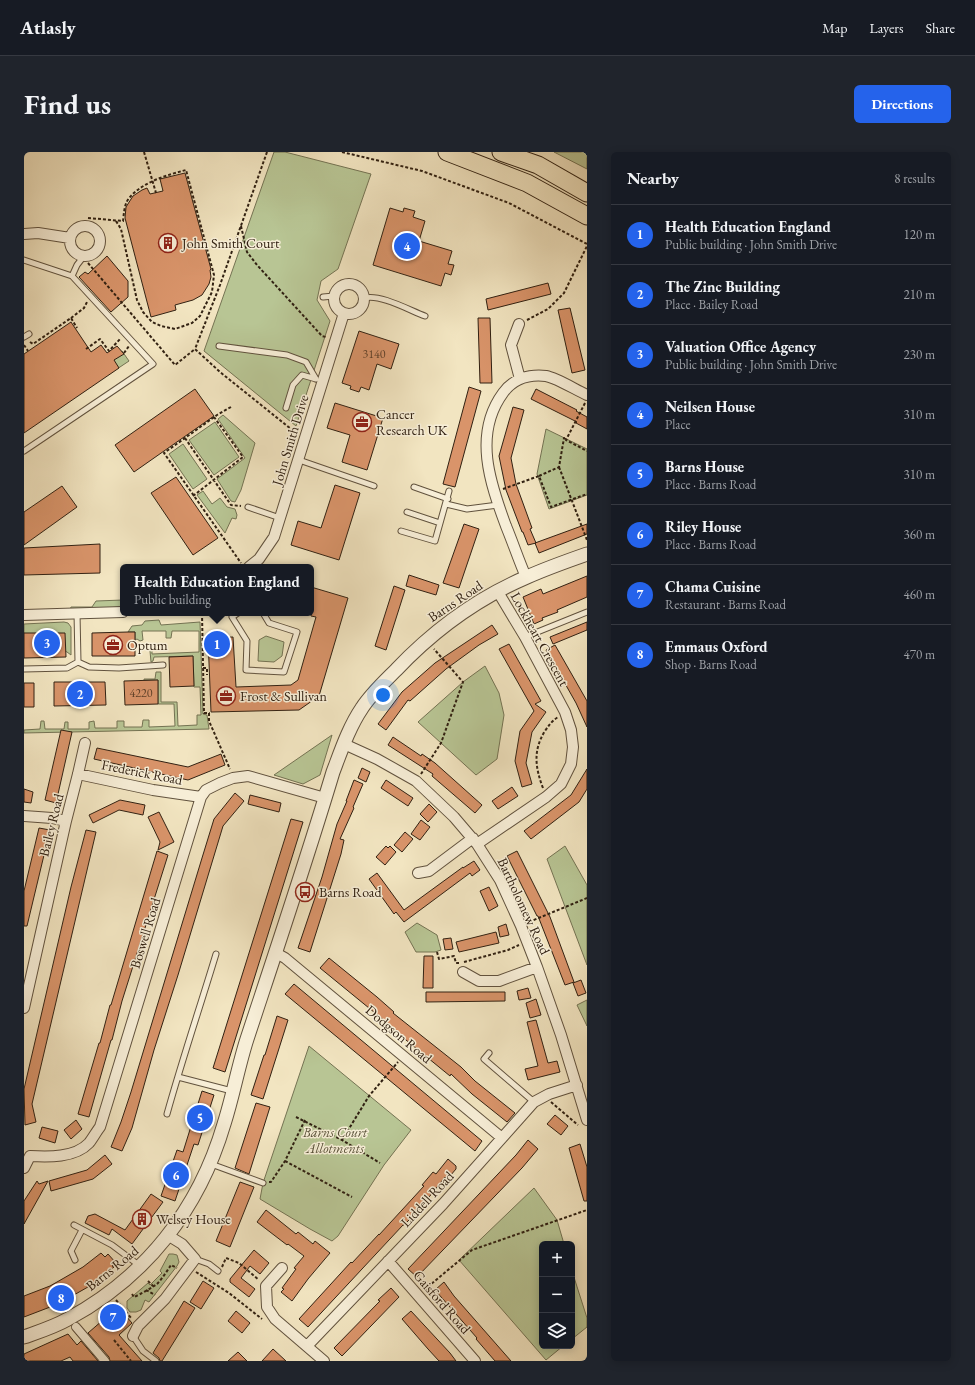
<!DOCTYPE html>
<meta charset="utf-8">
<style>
:root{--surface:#171b24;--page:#20242c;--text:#f1f3f6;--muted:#9ea1a6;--line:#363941;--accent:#2563eb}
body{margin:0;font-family:"EB Garamond",serif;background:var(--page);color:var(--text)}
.controls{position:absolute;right:12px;bottom:12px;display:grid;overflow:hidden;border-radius:6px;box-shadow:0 2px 10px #0003}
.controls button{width:36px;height:36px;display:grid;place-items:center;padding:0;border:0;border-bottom:1px solid var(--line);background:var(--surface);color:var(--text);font:20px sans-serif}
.you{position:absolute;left:359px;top:543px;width:14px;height:14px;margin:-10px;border:3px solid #fff;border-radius:50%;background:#1a73e8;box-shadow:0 0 0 6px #1a73e833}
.badge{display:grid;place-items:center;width:26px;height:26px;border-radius:50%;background:var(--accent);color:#fff;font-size:13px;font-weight:700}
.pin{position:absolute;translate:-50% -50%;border:2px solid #fff;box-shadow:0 1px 4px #0006}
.popup{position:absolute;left:96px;top:412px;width:194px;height:52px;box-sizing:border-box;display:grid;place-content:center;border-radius:6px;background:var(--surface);filter:drop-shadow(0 1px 3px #0005);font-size:13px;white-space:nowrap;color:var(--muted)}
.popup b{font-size:15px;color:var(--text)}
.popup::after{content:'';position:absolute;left:50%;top:100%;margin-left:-8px;border:8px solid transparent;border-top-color:var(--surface)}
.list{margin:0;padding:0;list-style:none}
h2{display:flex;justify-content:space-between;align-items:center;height:52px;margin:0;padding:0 16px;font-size:17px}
h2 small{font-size:13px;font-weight:400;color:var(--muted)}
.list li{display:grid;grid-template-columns:26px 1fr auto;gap:12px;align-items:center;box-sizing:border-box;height:60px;padding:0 16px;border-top:1px solid var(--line)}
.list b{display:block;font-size:15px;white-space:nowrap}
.list p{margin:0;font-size:13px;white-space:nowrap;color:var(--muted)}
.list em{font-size:13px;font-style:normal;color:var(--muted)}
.icon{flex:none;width:22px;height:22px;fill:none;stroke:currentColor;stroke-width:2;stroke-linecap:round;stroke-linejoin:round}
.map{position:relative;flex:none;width:563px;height:1209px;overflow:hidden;border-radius:6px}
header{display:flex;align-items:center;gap:24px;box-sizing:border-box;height:56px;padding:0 20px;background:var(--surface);border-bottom:1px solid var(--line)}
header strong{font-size:19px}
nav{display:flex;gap:22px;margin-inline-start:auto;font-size:14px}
.intro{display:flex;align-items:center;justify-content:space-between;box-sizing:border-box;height:96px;padding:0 24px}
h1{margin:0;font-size:28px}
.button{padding:10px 18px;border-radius:6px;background:var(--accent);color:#fff;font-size:14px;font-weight:700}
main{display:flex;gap:24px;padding:0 24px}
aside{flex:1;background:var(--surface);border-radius:6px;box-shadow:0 2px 10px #0003}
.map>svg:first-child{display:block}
</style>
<header>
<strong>Atlasly</strong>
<nav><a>Map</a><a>Layers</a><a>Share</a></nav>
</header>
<div class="intro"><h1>Find us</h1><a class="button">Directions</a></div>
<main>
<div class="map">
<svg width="563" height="1209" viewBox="0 0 563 1209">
<rect width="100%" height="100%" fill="#f2e5c1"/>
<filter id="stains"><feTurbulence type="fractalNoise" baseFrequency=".005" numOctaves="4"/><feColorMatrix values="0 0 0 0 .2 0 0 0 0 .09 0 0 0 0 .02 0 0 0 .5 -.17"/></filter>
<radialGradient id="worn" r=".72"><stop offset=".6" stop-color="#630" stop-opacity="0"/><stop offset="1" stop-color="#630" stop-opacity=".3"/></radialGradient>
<!-- green -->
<path fill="#b8c594" stroke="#747353" d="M250,0H261L347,22L314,117L297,129L293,148L306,169L272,274L180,199Z
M530,0H563V17Z
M98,199L105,209L93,217L86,206Z
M199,263L231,291L217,338L211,350L207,349L193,327L221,306L194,267Z
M191,270L215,305L190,323L165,288Z
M522,277L563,297V343L525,357L513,322Z
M159,292L183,327L169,337L145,302Z
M179,339L188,352L196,346L203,355L211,357L213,363L212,367L208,366L201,381L173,343Z
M99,448V455L46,458L47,455H68L72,449Z
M135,468L137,473L176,470L179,562L183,563L185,577L0,581V578L16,577L17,569H20L21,577H40L41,570H44V577H65V570L70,569L71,576H93V569H100V575H118L119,568H125V575L151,574L150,552H134V528H120V527H131L132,520H137V550H153L154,574L173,573V563H177L176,535H170L169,504L130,505L129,509L127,510L126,499L128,497V502L175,500V479H148L147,486H142V479H118L119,488L116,489L113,487L111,488V480H104L108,474L118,473L121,469Z
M40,470L44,471L47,475V503L43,500L0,481V472Z
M242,484L260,490L258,504L250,510L234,509L235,488Z
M461,514L475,541L480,563L473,607L452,623L394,570L439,530Z
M308,583L296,623L279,632L250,623Z
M541,694L563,733V813L523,707Z
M393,771L413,783L417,798L411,800H392L381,780Z
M563,848V874L553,853Z
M285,894L387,978L360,1013L314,1084L308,1089L286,1077L236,1047L239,1031Z
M510,1036L533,1068L540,1092H518V1194H539L522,1208L435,1108Z
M145,1102H149L153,1103L155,1110L153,1114L125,1150L121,1148L117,1158L112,1160H106L103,1156V1149L124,1131L126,1133L138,1121L136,1119Z
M548,1119L563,1166V1175L548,1187Z"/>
<!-- building -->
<path fill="#d9946a" stroke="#312112" d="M161,21L187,117L186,118L187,125L185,132L178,143L169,148L151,153L152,158L127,165L101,66L102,55L109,44L118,38L123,36L126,42L139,39L136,27Z
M366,56L379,60L380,56L391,59L389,65L401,69L395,89L428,99L424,112L430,113L427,123L421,121L417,134L349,113Z
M83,104L104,129V145L87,160L55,125L61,120L64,122Z
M524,131L527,142L464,158L462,147Z
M546,156L561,218L548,221L534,158Z
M454,166H466L468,231H456Z
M47,170L67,200L77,193L83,201L93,194L100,202L90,208L95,216L0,281V202Z
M335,179L375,192L367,217L353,212L345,238L337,235L335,240L326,237L327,234L318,231Z
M445,235L457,239L431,335L419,332Z
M171,237L190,264L110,320L91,293Z
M512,237L553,258L552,259L563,265V277L552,271L553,270L507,247Z
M311,251L359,266L343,318L318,310L326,283L303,276Z
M489,255L500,258L487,306L492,332L508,376L506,377L512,391L504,393L499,380H498L482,338L475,304Z
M152,325L194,386L169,403L127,341Z
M311,333L336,341L315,408L267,393L274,369L297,376Z
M38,334L53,355L0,393V360Z
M440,372L455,377L435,436L419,431Z
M563,372V382L515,401L511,391Z
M76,392V421L0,423V396Z
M385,423L415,433L412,443L382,434Z
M563,424V445L533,458L534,460L518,466L519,468L510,472L499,445L517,437L519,442Z
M370,434L381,438L362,498L351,494Z
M287,435L324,446L295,544L275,558L187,560L184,486L209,485L212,535L267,533L274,528L292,465L287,464Z
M563,470V478L529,492L526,485Z
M468,473L474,482L455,493L422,517L386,549L384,548L362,578L354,572L378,540L411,511Z
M104,480H111V504H68V481Z
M0,481H41L42,505L0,506Z
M485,492L517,549L511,552L522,560L508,580L502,611L508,632L498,635L491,609L496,579L510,559L475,497Z
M531,493L563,549V575L552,551L522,498Z
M169,504L170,534L146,535L145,505Z
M134,528V552L101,553L100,529Z
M30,530H81L82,553L30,554Z
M0,531H10V555H0Z
M37,578L48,580L32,651L21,648Z
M369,585L397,604L398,602L411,611L458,653L451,661L408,624L409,622L364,593Z
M73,596L164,615L197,602L201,613L164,628L70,607Z
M338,616L346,620L342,630L334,626Z
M563,617V637L555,650L507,687L500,679L547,643Z
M330,628L339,632L329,655L330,656L316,687L320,688L317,702L286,800L274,796L298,725L313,672L323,649H322Z
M362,628L389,646L384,654L357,636Z
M488,635L494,644L474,657L468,649Z
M0,637L9,640L7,651L0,650Z
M211,641L220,649L199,674L154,823L130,898L108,976L98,999L87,995L97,970L107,940L178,706L190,667Z
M226,643L257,651L255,660L224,652Z
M96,648L121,653L119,663L95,658L69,671L65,663Z
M405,652L413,660L404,670L396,662Z
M135,660L150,690L134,698L136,690L124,665Z
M267,667L279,670L201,920L189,916Z
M397,668L406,675L396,688L387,682Z
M15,676L26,678L3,774H0V739Z
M62,678L72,680L8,952L12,970L1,973L0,937L47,735Z
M381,680L389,687L378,700L370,693Z
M362,694L364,696L366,694L372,700L361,713L352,705Z
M133,699L144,703L98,849L88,888H87L65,965L54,962L75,891H76L86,853H87Z
M493,699L526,765L550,830L541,833L514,764H513L483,704Z
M450,709L456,718L448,724L446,721L380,770L372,760L370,762L345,727L353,721L380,758L439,715V716Z
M465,735L474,754L465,759L456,739Z
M482,772L485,783L476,785L474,775Z
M472,780L475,791L435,800L432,790Z
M427,786L429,797L421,798L419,787Z
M400,804H409V836H399Z
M305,806L353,845L370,860L369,861L437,915L451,929L491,961L483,970L448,942L427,922L426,924L382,888L366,874H367L296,816Z
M557,828L562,841L554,844L549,831Z
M270,832L458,989L451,999L261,842Z
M504,836L507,846L495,848L493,839Z
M402,840H481V849L402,850Z
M512,847L517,863L506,866L502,851Z
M253,864L264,868L239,947L227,943L240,903H241Z
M512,868L524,911L533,909L536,920L504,928L501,917L514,914L503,870Z
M178,939L190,943L174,993L170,992L151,1049L137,1044L153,998L159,1000Z
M232,951L246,955L225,1022L211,1016Z
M531,963L544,974L537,983L523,972Z
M52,968L58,977L47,987L40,978Z
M18,975L34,979L31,991L15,986Z
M504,988L514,997L498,1016L393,1125L384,1117L492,1003Z
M556,992L563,1015V1049H560L545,996Z
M81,1003L88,1012L69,1027L27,1039L25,1029L63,1018Z
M424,1007L432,1014V1017L426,1024L423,1027L421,1025L394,1059L380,1073H379L284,1175L275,1167L327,1110L328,1111L355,1082V1083L400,1034L398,1033L409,1020L412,1022Z
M13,1029L15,1032L24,1029L0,1072V1049Z
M216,1030L230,1035L206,1095L192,1089Z
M127,1042L139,1050L108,1092L88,1077L85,1083L61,1071L64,1064L71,1062L101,1078Z
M242,1058L272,1082L274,1080L289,1092L291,1089L306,1101L284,1127L268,1149L257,1140L260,1137L258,1136L272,1117L270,1116L280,1104L264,1092L263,1093L233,1070Z
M230,1098L245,1111L236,1122L226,1114L217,1126L231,1137L225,1145L206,1130V1127Z
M77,1101L81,1105L84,1102L92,1111L88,1114L90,1115L71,1131L34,1152L0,1165V1144L26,1134L40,1126L59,1115Z
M179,1129L190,1136L177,1157L166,1150Z
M420,1130L430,1144L487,1209H471L452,1187L453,1186L411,1138Z
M367,1136L375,1145L318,1204L310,1196L356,1149L354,1148Z
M160,1149L171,1156L138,1209H136L135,1206L129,1201Z
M94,1155L108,1171L95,1183L118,1209H86L85,1205L64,1181Z
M212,1159L226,1171L218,1181L204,1169Z
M387,1159L426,1201L432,1209H415L404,1197L378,1167Z
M44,1182L53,1193L57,1189L74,1209H49L46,1205L37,1209H0V1202Z
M249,1197L262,1209H238Z
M214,1200L223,1209H204Z"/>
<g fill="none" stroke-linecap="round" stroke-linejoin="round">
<!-- service casing -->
<g stroke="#61523e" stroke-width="7">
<path id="service" d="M0,108L48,124L129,212L0,299
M48,124L53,113L60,104
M299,145L310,144
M341,146C356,142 385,158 401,164
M0,185L5,182
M195,194L263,203L282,210L292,227
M262,256L269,233L278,223L292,227
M275,308L350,334
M390,335L424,347
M422,352L443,357L474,353
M224,355L256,366
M383,360L416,371
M377,379L411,389L425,339
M53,461L54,510
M214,461L208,465L223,489L222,518L260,520L273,480L245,471L239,461
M501,485L563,460
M54,510L65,515L95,516L139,513
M0,517L43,516L54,510
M465,901L460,907L510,950
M154,925L208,939
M143,962C158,908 176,855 192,802
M187,1012L239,1031
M50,1073L88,1093L116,1114
M171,1107L185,1112L194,1119
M51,1108L47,1099L58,1078
M109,1184L119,1199L132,1209"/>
</g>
<!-- pedestrian casing -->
<g stroke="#61523e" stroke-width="10">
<path id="pedestrian" d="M52,1175L81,1209"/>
</g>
<!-- minor casing -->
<g stroke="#61523e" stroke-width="12">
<path id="minor" d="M46 89a15 15 0 1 1 30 0a15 15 0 1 1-30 0Z
M0,82L14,81L46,86
M310 147a15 15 0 1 1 30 0a15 15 0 1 1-30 0Z
M495,172L487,193L496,227
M225,415L235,407L250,385L320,161
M502,425C495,409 489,391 482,374C466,331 449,282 479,241C489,227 505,222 522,224C533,226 552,238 563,243
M0,463L99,460
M320,592L353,607L392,629L430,665L453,692L476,728L497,774L513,815L537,883L563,968
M54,622L129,638L177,645
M0,664L28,666L42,669
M453,692L522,645L537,632L547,612L549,595L547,578L541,560L501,485L474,440
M394,721L405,719L449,686
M252,801L261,806L478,986
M439,820L455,829H475L513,815
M0,856L42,669L54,622L61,591
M6,1004C24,1005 51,1006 65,991C69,986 72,980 76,975L177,645L182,638L196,631L209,626L224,624L301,646
M0,1016L6,1004
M364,1109L451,1209
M258,1116L242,1134L243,1155L251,1167L300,1209
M109,1184L114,1174L141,1147L171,1107L158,1092L145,1084
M283,1194L419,1052L510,950L525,942L553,933"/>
</g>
<!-- tertiary casing -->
<g stroke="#61523e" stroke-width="15">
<path id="tertiary" d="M0,1185C14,1180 30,1175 44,1167C122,1125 175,1057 200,972C209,944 214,915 223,887C252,799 282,710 309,620C317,599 325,575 338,556C347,542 360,530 372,518C409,479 454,446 503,425C523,416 543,409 563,402"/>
</g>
<!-- trunk casing -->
<g stroke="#312112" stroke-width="19">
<path id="trunk" d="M423,0L503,31L563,64
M477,0L514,13L563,41"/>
</g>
<!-- path -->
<path stroke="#312112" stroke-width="2" stroke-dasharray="3 2" stroke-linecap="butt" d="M120,0L132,41
M243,0L196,133L171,197L196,220L272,281
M318,0L398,19L485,51L563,92
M64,66L99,69C100,62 100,51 106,45C119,30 143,23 162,18L190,123L188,140L176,164L168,171L151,177L137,174L128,170L119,160L113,148L97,77L92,69
M217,74L223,100L233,113L298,184L302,185
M64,111L151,213L171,197
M47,166L60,156L63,150
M503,168L524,157L540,141L563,94
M6,190L9,192L47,166L53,176
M0,193L4,199
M62,197L76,187L85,199L96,187
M100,201L105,194
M561,251L542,288L563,299
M207,255L193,263L140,301L217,411
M161,286L207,353L217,354
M535,315L563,388
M515,324L535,315L540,286L542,288
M479,337L515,324L527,355L563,342
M169,344L219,305L190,265
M178,461L180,561H185V569L206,617
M179,516H183V523
M397,622L417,591L439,530L410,497
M519,636C511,615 509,598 521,579C525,573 528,569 534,565
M505,770L563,746
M413,800L415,807L430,804L432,811H435
M440,810L484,798L495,793
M527,950L554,973
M272,965L318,988L356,1011
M318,988L345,944L374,910
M261,1009L328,1045
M245,1030H247L261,1009L281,968
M198,1115L202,1106L215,1111L235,1128
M172,1120L205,1141L238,1167
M124,1129L129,1134
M122,1138L131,1143
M400,1138L448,1098L563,1058
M108,1142L110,1145C115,1143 129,1135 133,1132C138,1127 143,1119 147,1113L153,1116
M92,1148L108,1167
M90,1188L107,1209"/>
<!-- service -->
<use href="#service" stroke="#f7eed7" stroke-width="5"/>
<!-- pedestrian -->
<use href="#pedestrian" stroke="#f7eed7" stroke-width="8"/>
<!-- minor -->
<use href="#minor" stroke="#f7eed7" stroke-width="10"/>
<!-- tertiary -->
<use href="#tertiary" stroke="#f7eed7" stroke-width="13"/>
<!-- trunk -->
<use href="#trunk" stroke="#f2e5c1" stroke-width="17"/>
</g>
<!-- icons -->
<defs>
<g id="building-ring" transform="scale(1)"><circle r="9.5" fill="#f7eed7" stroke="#8f2418" stroke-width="1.5"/><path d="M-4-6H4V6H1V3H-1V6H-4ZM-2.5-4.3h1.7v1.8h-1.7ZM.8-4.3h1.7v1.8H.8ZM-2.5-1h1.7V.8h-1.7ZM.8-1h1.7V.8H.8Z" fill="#8f2418"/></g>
<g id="office-ring" transform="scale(1)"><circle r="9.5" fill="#f7eed7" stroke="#8f2418" stroke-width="1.5"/><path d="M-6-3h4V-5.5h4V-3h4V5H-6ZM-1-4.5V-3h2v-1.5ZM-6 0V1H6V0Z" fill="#8f2418"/></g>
<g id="bus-ring" transform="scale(1)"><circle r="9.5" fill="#f7eed7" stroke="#8f2418" stroke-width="1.5"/><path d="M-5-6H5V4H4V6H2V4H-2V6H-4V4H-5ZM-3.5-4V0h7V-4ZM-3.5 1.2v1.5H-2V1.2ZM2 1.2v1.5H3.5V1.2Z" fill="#8f2418"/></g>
</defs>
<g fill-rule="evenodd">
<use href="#building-ring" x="144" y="91"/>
<use href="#office-ring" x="338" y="270"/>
<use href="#office-ring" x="89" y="493"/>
<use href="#office-ring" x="202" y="544"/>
<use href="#bus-ring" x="281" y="740"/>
<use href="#building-ring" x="118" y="1067"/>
</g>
<g text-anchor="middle" stroke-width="3" stroke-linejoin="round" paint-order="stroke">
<!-- number labels -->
<g font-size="12" fill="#5b3e28">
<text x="350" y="206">3140</text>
<text x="117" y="545">4220</text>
</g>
<!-- poi labels -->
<g font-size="14" fill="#312112" stroke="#f7eed7" text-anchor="start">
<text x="158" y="96">John Smith Court</text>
<text x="352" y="267">Cancer<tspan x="352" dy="16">Research UK</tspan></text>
<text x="103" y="498">Optum</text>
<text x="216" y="549">Frost &amp; Sullivan</text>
<text x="295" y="745">Barns Road</text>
<text x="132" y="1072">Welsey House</text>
</g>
<!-- street labels -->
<g font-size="14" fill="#312112" stroke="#f7eed7">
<text transform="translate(266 288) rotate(-73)" y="5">John Smith Drive</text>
<text transform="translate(431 449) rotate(-34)" y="5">Barns Road</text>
<text transform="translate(516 487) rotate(61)" y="5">Lockheart Crescent</text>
<text transform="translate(118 620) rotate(11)" y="5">Frederick Road</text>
<text transform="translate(27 673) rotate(-76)" y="5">Bailey Road</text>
<text transform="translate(500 754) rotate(65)" y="5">Bartholomew Road</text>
<text transform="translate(121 781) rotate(-73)" y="5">Boswell Road</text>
<text transform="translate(375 882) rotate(40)" y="5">Dodgson Road</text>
<text transform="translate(403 1047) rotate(-47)" y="5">Liddell Road</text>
<text transform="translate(88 1116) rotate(-39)" y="5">Barns Road</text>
<text transform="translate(418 1150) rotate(49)" y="5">Gaisford Road</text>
</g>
<!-- park labels -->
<g font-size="14" font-style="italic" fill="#5a5239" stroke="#f7eed7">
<text x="311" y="985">Barns Court<tspan x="311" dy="16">Allotments</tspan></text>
</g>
</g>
<rect width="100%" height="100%" filter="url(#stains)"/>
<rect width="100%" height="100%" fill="url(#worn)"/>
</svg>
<div class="controls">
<button>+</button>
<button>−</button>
<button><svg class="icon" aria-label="layers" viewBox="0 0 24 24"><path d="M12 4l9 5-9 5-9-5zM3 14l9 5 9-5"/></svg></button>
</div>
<div class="you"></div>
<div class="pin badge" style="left:193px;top:492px">1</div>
<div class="popup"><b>Health Education England</b>Public building</div>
<div class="pin badge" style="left:56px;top:542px">2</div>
<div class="pin badge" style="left:23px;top:491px">3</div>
<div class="pin badge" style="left:383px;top:94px">4</div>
<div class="pin badge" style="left:176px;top:966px">5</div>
<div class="pin badge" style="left:152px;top:1023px">6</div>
<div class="pin badge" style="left:89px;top:1165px">7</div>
<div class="pin badge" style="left:37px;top:1146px">8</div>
</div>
<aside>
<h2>Nearby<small>8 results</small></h2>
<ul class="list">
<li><span class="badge">1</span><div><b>Health Education England</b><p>Public building · John Smith Drive</p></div><em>120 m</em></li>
<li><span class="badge">2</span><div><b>The Zinc Building</b><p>Place · Bailey Road</p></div><em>210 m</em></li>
<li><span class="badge">3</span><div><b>Valuation Office Agency</b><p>Public building · John Smith Drive</p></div><em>230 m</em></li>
<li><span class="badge">4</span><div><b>Neilsen House</b><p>Place</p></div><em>310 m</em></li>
<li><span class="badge">5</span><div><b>Barns House</b><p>Place · Barns Road</p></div><em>310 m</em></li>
<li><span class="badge">6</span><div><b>Riley House</b><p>Place · Barns Road</p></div><em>360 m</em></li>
<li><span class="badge">7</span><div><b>Chama Cuisine</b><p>Restaurant · Barns Road</p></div><em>460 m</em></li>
<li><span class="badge">8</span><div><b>Emmaus Oxford</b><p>Shop · Barns Road</p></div><em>470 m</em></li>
</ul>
</aside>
</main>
